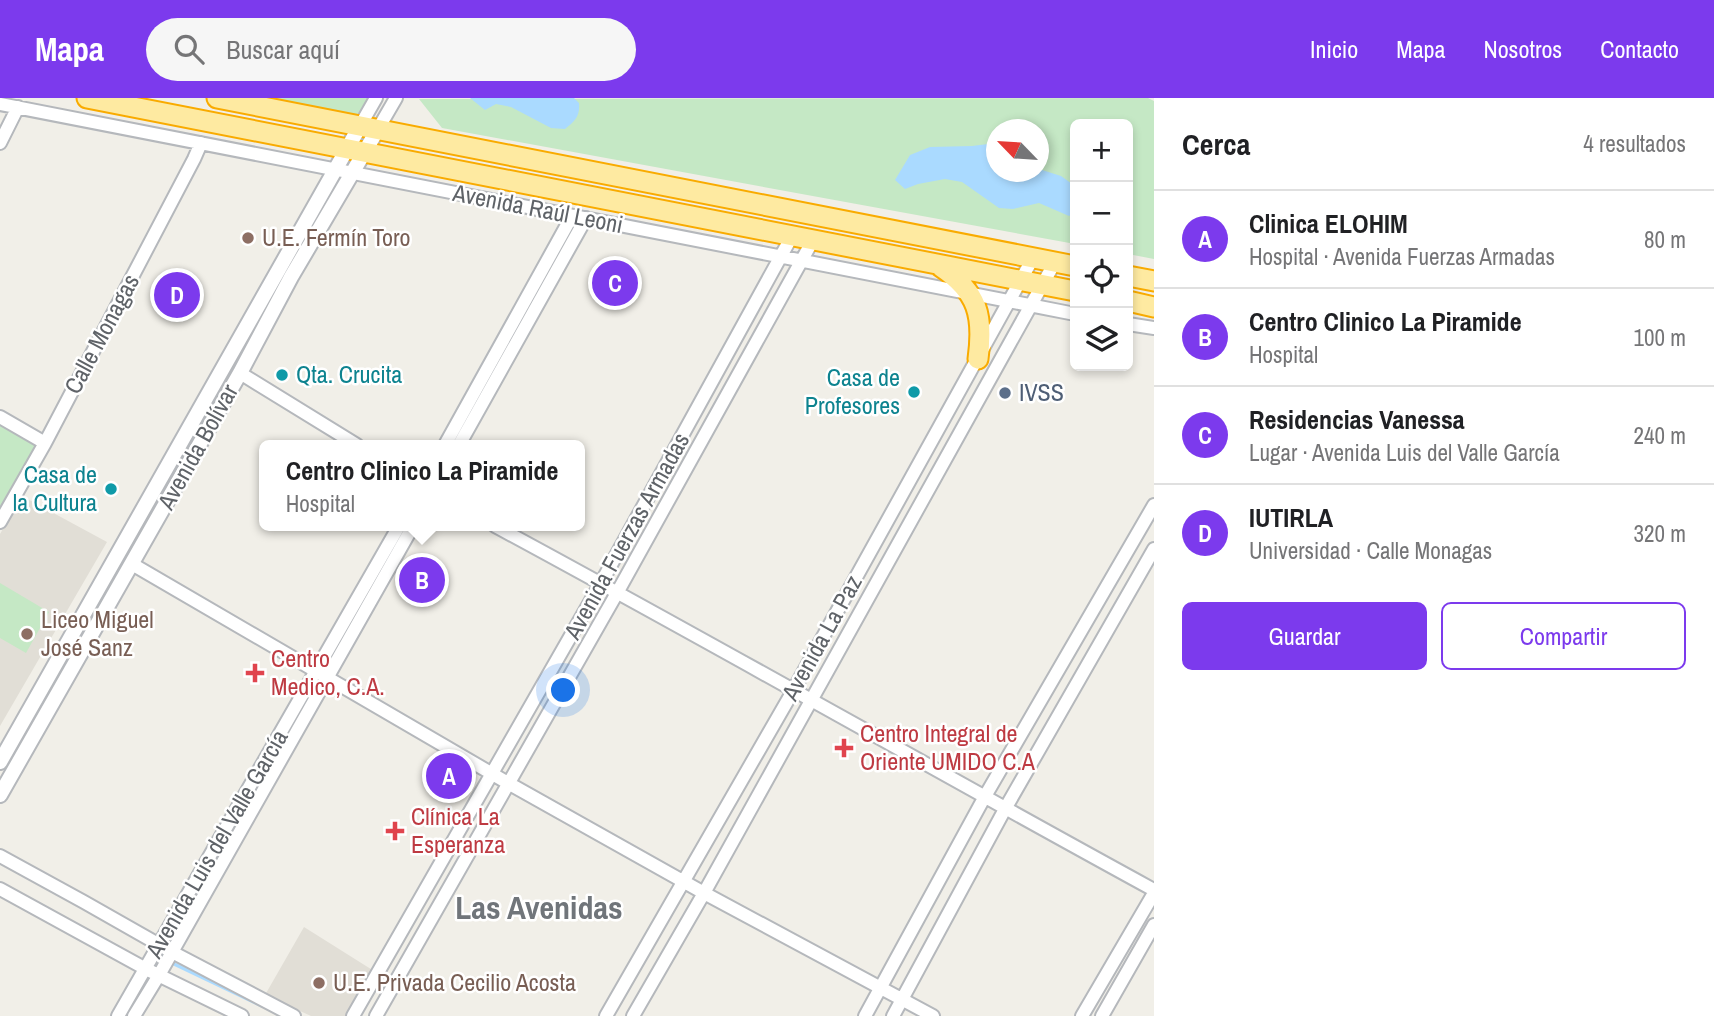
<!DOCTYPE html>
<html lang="es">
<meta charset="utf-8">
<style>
:root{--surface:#fff;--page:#f6f6f6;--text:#202124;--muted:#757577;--line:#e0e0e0;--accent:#7c3aed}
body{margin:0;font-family:"Archivo Narrow",sans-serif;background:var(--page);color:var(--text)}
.controls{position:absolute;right:21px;top:21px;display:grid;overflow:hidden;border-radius:10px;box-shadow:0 4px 10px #0003}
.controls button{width:63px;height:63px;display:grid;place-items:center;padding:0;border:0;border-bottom:2px solid var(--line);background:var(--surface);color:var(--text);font:35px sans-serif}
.compass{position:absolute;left:986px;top:21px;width:63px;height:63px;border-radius:50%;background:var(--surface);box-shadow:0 4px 10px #0003;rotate:295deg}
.you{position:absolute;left:564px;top:593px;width:24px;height:24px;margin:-18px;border:5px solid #fff;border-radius:50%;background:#1a73e8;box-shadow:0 0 0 10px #1a73e833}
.badge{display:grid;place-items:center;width:46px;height:46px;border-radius:50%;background:var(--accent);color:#fff;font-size:23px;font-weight:700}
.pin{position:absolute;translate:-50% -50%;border:4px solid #fff;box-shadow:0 2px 7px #0006}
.popup{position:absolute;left:259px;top:342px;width:326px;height:91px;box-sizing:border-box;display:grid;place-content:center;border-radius:10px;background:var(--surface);filter:drop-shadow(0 2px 5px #0005);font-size:23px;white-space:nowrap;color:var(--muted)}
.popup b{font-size:26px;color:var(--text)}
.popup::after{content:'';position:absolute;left:50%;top:100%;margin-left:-14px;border:14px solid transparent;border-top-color:var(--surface)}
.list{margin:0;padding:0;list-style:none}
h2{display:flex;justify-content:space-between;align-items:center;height:91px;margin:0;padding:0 28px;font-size:30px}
h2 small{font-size:23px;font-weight:400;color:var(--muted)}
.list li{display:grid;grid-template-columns:46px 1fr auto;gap:21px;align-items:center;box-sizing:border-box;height:98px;padding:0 28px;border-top:2px solid var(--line)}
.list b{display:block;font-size:26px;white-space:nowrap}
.list p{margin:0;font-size:23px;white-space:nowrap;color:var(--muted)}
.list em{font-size:23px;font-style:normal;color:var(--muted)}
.actions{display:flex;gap:14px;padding:21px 28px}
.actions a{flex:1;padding:16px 0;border:2px solid var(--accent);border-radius:10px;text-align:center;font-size:24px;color:var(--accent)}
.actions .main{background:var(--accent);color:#fff}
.icon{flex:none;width:38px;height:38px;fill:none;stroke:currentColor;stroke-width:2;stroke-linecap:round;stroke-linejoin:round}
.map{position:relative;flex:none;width:1154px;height:918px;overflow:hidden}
header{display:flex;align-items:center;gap:42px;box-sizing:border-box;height:98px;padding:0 35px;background:var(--accent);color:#fff}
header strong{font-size:33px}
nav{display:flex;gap:38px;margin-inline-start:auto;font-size:24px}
.search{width:490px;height:63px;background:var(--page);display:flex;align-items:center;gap:18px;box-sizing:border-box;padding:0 24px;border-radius:38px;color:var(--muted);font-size:26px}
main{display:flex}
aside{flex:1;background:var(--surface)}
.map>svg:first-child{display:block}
</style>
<header>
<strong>Mapa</strong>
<div class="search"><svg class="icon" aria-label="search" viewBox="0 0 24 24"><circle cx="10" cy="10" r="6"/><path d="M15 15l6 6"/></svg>Buscar aquí</div>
<nav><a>Inicio</a><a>Mapa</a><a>Nosotros</a><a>Contacto</a></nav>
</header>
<main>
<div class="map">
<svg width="1154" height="918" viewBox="0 0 1154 918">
<rect width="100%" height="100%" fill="#f1efe8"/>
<!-- education -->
<path fill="#e1ded6" d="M22,398L107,444L0,628V436Z
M304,829L374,873L348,918H311L265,897Z"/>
<!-- green -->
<path fill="#c5e8c5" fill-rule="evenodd" d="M271,0H369L363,11L354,19L297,11Z
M1148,0L1154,3V161L1128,156V26H1075V146L442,30L419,1ZM996,32H1038V74H996Z
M0,320L45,345L0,424Z
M0,485L49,514L26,555L0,540Z"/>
<!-- water -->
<path fill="#aadaff" d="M470,0H574L579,5C580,19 575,23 565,31L551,30L511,9L496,6L485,12Z
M996,45V74H1038L1039,71L1061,78L1075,88V113L1069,118L1039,105L1013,111L999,110L962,84L945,81L918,86L905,91L895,82L910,57L930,49L972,48Z"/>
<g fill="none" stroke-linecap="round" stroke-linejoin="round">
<!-- stream -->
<path stroke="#aadaff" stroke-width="3.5" d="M172,865L262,908"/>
<!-- minor casing -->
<g stroke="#b5b8bc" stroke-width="16">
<path id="minor" d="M0,6L1075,216
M360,28L376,0
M378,31L396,0
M0,45L18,9
M1128,226L1154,230
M240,275L357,347
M0,319L45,345
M445,347L572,118
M459,347L586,120
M0,424L45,345L194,61L201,45
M495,428C716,547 934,672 1154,792
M132,466L508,685L704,795L933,918
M0,758L84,804L172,854L294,918
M0,791L146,871L242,918
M118,918L399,428
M134,918L159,877L413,428
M353,918L601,485L792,138
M376,918L617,495L813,142
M606,918L793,593L1033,160
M633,918L704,795L1055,164
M865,918L984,700L1154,407
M893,918L1005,711L1154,451
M1082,918L1154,795
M1102,918L1154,827"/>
</g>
<!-- tertiary casing -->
<g stroke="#b5b8bc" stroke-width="18">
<path id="tertiary" d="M0,664L360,28
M0,697L240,275L291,179L378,31"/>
</g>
<!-- trunk casing -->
<g stroke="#f9ab00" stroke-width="23">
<path id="trunk" d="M87,0L1075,193
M217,0L1075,168
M941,169C978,194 984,218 978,261
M1128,178L1154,183
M1128,203L1154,209"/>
</g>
<!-- minor -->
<use href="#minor" stroke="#fff" stroke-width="12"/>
<!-- tertiary -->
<use href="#tertiary" stroke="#fff" stroke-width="14"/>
<!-- trunk -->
<use href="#trunk" stroke="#feeaa1" stroke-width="19"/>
</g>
<!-- markers -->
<g fill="#8d6e63" stroke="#fff" stroke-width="2.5">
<circle cx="248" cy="140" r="7"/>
<circle cx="27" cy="536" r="7"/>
<circle cx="319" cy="885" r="7"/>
</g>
<g fill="#0f9aa8" stroke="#fff" stroke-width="2.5">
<circle cx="282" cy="277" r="7"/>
<circle cx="914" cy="294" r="7"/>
<circle cx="111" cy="391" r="7"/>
</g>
<circle fill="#5c6f8a" stroke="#fff" stroke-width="2.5" cx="1005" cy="295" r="7"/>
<g fill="#e0444e" stroke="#fff" stroke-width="2.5">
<path d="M251.5 564.5h7v7h7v7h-7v7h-7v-7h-7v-7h7z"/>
<path d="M840.5 639.5h7v7h7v7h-7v7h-7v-7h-7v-7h7z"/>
<path d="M391.5 722.5h7v7h7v7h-7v7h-7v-7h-7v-7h7z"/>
</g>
<g text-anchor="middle" stroke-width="5" stroke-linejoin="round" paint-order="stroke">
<!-- street labels -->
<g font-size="24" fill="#5f6368" stroke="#fff">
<text transform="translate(538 111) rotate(11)" y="8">Avenida Raúl Leoni</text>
<text transform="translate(102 236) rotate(-62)" y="8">Calle Monagas</text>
<text transform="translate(198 349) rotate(-61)" y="8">Avenida Bolívar</text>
<text transform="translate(627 438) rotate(-61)" y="8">Avenida Fuerzas Armadas</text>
<text transform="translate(822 540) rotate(-61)" y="8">Avenida La Paz</text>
<text transform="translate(217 746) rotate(-60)" y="8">Avenida Luis del Valle García</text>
</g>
<!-- education labels -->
<g font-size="24" fill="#785e54" stroke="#fff" text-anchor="start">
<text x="262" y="148">U.E. Fermín Toro</text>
<text x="41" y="530">Liceo Miguel<tspan x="41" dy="28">José Sanz</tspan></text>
<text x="333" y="893">U.E. Privada Cecilio Acosta</text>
</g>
<!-- culture labels -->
<g font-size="24" fill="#0d838f" stroke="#fff" text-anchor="end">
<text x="296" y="285" text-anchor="start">Qta. Crucita</text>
<text x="900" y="288">Casa de<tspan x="900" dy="28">Profesores</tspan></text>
<text x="97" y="385">Casa de<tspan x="97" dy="28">la Cultura</tspan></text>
</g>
<!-- service labels -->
<g font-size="24" fill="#4e5e75" stroke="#fff" text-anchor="start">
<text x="1019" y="303">IVSS</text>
</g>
<!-- health labels -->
<g font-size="24" fill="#be3a42" stroke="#fff" text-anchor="start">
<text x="271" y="569">Centro<tspan x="271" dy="28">Medico, C.A.</tspan></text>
<text x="860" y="644">Centro Integral de<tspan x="860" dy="28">Oriente UMIDO C.A</tspan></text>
<text x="411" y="727">Clínica La<tspan x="411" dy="28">Esperanza</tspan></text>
</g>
<!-- district labels -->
<g font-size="32" font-weight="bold" fill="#70757a" stroke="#fff">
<text x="539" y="821">Las Avenidas</text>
</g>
</g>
</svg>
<div class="controls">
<button>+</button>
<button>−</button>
<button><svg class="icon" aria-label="locate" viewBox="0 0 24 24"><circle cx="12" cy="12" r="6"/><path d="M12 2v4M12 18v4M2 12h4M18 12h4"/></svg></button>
<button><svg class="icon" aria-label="layers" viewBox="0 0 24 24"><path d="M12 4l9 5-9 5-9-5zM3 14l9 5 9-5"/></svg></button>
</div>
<svg class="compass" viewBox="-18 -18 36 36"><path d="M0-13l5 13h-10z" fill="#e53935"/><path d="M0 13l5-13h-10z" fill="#757577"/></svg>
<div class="you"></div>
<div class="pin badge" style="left:449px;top:678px">A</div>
<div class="pin badge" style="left:422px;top:482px">B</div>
<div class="popup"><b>Centro Clinico La Piramide</b>Hospital</div>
<div class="pin badge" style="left:615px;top:185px">C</div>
<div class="pin badge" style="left:177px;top:197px">D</div>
</div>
<aside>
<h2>Cerca<small>4 resultados</small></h2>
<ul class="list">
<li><span class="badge">A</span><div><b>Clinica ELOHIM</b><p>Hospital · Avenida Fuerzas Armadas</p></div><em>80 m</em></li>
<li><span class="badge">B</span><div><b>Centro Clinico La Piramide</b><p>Hospital</p></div><em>100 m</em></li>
<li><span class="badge">C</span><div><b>Residencias Vanessa</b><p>Lugar · Avenida Luis del Valle García</p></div><em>240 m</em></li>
<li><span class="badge">D</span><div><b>IUTIRLA</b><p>Universidad · Calle Monagas</p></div><em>320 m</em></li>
</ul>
<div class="actions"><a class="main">Guardar</a><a>Compartir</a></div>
</aside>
</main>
